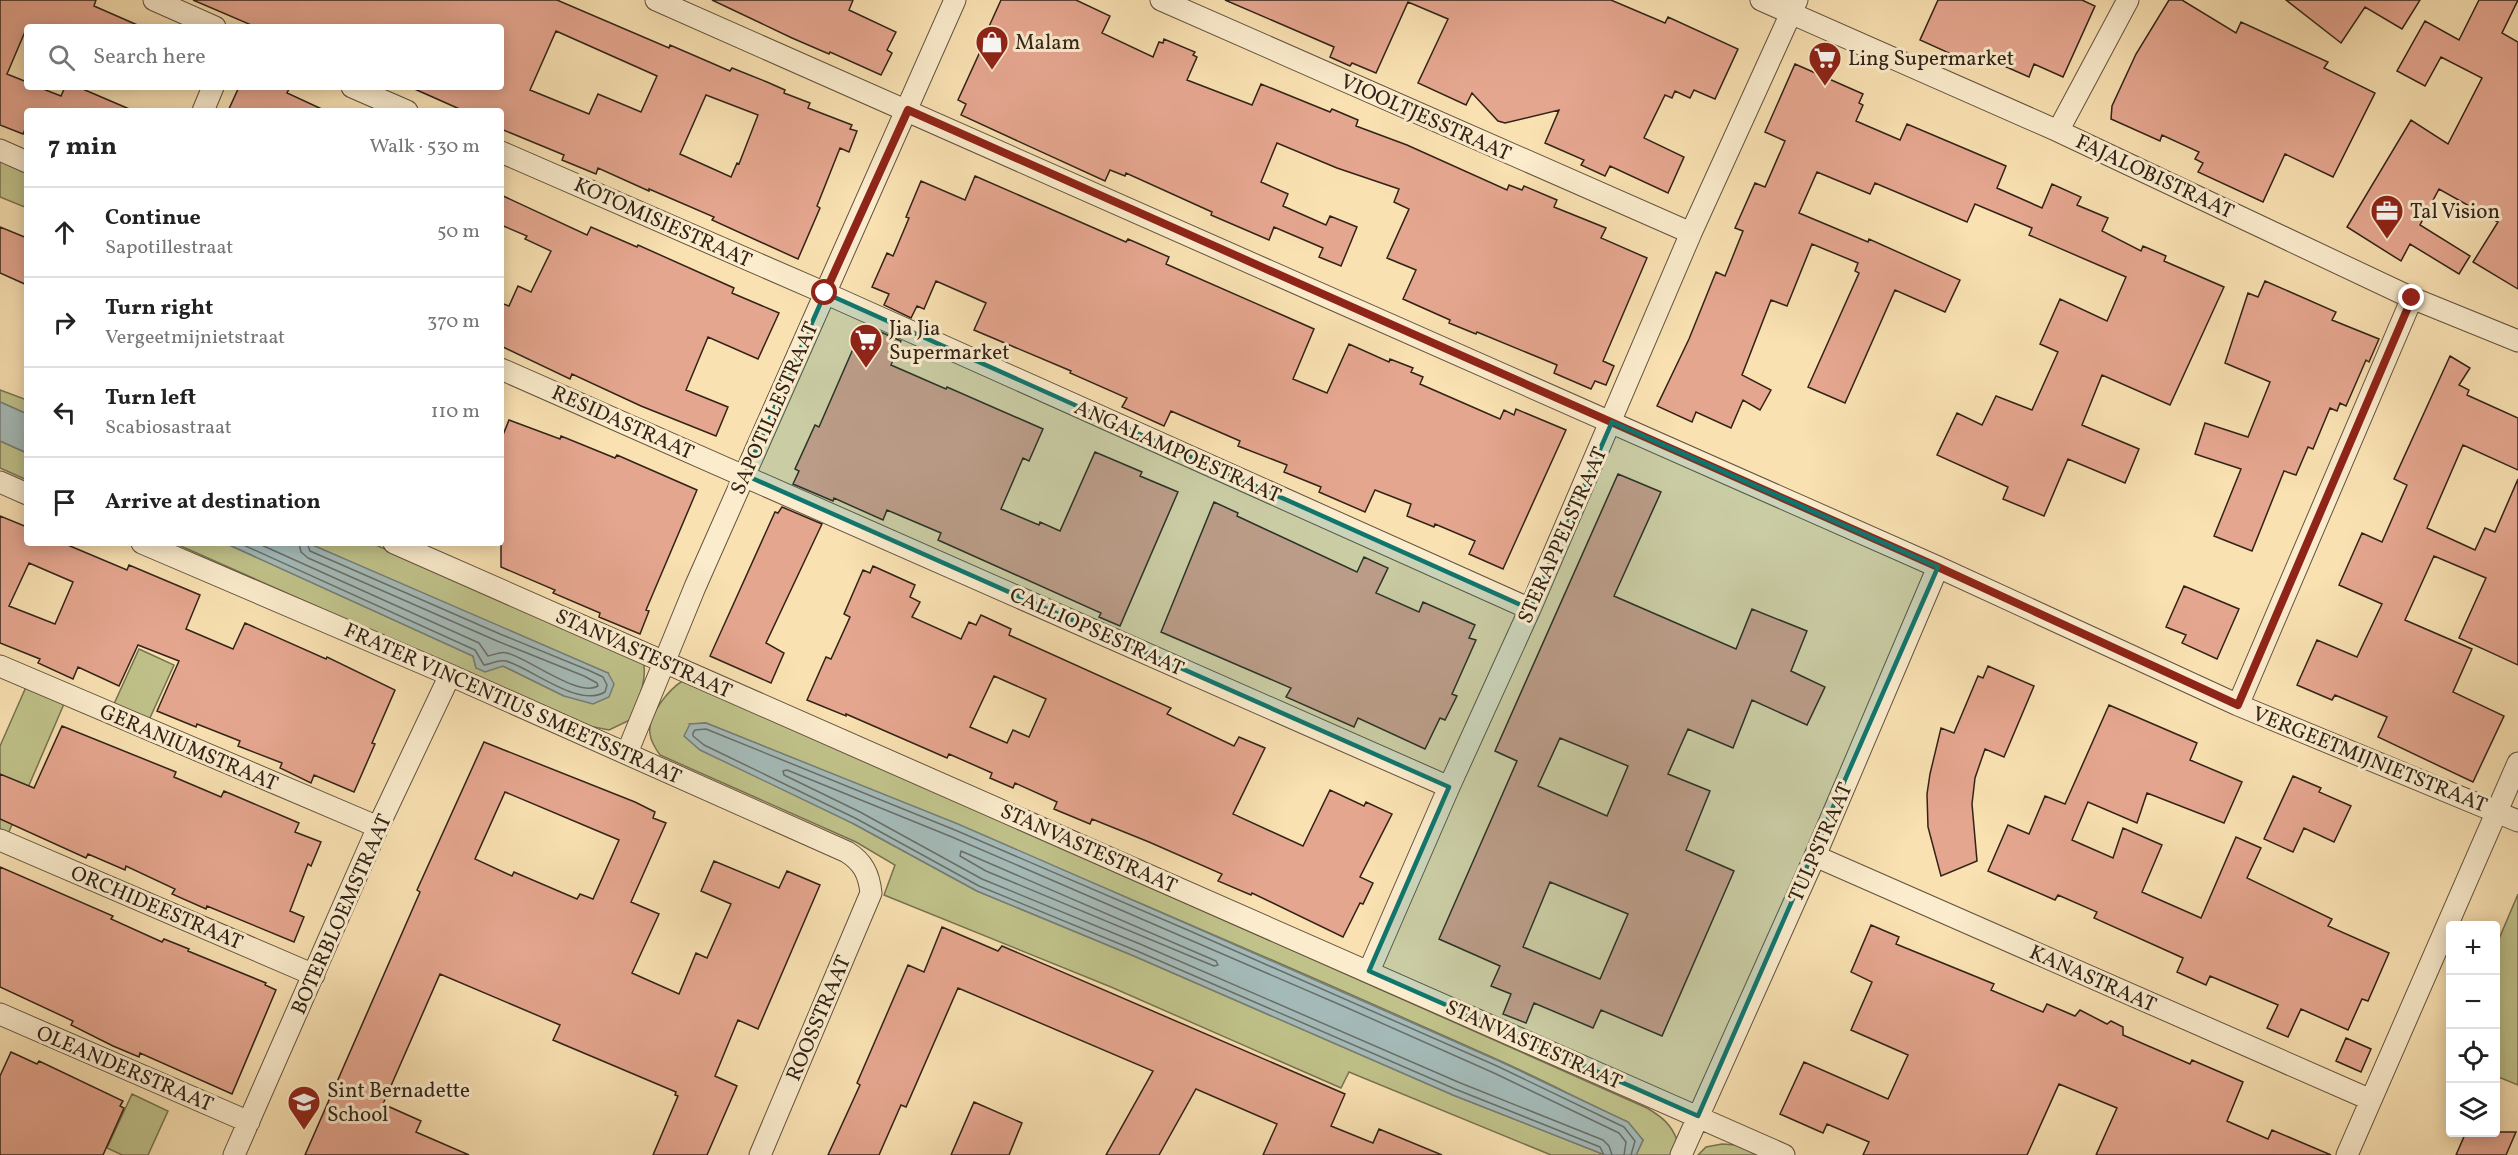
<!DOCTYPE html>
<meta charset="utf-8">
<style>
:root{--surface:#fff;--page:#f2f2f2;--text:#222;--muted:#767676;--line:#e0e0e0}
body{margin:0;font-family:Vollkorn,serif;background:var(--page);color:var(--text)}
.controls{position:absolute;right:18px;bottom:18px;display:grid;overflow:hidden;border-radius:6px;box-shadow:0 3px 15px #0003}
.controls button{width:54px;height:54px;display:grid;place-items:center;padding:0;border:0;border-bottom:2px solid var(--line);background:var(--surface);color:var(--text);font:30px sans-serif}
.stop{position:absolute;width:18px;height:18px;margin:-14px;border:4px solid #8f2418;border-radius:50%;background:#fff}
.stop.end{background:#8f2418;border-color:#fff;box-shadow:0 2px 6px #0008}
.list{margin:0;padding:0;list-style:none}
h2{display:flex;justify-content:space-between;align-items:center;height:78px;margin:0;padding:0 24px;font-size:26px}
h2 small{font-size:20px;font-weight:400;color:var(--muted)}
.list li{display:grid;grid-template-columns:39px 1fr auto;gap:18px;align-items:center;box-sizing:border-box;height:90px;padding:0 24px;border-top:2px solid var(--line)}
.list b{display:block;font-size:22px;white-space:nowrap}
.list p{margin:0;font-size:20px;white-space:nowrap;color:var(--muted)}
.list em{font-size:20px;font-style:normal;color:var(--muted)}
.icon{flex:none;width:33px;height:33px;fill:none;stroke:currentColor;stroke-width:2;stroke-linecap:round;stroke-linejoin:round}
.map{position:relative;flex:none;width:2518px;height:1155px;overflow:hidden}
.search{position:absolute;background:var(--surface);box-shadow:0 3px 15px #0003;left:24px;top:24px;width:480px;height:66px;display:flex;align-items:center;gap:15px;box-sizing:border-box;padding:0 21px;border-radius:6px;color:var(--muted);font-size:22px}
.panel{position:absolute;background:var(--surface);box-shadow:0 3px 15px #0003;left:24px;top:108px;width:480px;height:438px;border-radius:6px}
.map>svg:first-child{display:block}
</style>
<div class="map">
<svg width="2518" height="1155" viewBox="0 0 2518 1155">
<rect width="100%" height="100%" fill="#f9e1b2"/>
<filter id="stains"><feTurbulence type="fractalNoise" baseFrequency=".00333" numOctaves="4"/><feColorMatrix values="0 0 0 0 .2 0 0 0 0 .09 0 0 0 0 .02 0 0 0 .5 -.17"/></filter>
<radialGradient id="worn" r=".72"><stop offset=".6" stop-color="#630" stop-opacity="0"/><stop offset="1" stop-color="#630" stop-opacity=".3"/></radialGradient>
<!-- green -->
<path fill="#c0c28a" stroke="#787251" stroke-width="1.5" d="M0,161L27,172V208L0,197Z
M0,390L27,400V414L0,402Z
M0,441L27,453V480L0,468Z
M174,543H225L473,656L476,668L503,666L564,696L608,673L359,567L308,543H371L643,659C648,681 638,700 630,720L609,730L584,725Z
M139,649L174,665L149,720L114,704Z
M684,680L1647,1108C1662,1117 1671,1124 1677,1140L1671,1155H1636L1643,1140L1628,1122C1584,1102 1541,1079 1496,1059C1235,942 972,830 706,723L690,724L854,824L977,891L1134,956L1453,1095L1605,1155H1551L1349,1072L1341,1088L1111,987L884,895L895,865L856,842L660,755C655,748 651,742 650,734C647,715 669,689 684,680Z
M26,687L64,704L8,834L0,830V746Z
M2518,894V1085L2496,1076V946Z
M132,1094L168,1111L148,1155H122L107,1148Z
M1722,1144L1737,1145L1762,1155H1698L1706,1147Z"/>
<!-- water -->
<path fill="#a4bab8" stroke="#767e78" stroke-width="1.5" d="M0,402L27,414V453L0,441Z
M225,543H308L608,673L614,684L609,697L593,704L564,696L503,666L485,672L476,668L473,656Z
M706,723L958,824L1192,926L1499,1061L1628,1122L1643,1140L1636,1155H1605L1453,1095L1134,956L977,891L854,824L700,750L684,736L690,724Z"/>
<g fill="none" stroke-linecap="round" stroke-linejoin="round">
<!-- shore -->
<path stroke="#6a6e68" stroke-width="1.5" d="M239,543L475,650L484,665C491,664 499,659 506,661C533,669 578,708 605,692L607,685L603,677L588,670L500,634L310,551L307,543
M257,543L479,643L488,656C494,655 501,651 507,653C528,658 579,698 598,686L597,683L584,676L497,641L308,558L301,552L299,543
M961,851L1216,961L1218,965L1214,966L986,871L960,856Z
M1604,1155L1600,1147L1455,1089L1137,951L979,886L857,819L704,745L693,736V733L695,730L706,729L955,830L1190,931L1497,1066L1624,1127L1635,1141L1631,1155
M1612,1155L1609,1146L1603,1140L1458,1082L1140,944L982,879L860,812L784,775L783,771L787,770L952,837L1343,1006L1494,1073L1619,1133L1626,1142L1624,1155"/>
</g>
<!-- building -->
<path fill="#e5a68f" stroke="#312318" stroke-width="1.5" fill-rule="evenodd" d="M0,0H96L94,6L142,27H27L7,74L27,82V87H38L61,96L65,87H78L134,111H27V125L23,134L0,125Z
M193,0H557L669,48L670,45L730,71L732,68L767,82L785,90L784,93L810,103L808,108L852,125L850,129L857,131L849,152L840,148L817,206L820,208L798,259L712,220L714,217L649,189V191L598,168L596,174L562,160L564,155L501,129V111H464L410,87H501V27H256ZM556,31L657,76L641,112L598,94L589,114L530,90ZM706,95L758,115L739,164L737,163L731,177L680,154Z
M712,0H853L849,10L896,32L887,50L892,53L881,75L830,52L829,54L792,38Z
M1001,0H1076L1110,16L1102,33L1153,57L1159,42L1163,43L1164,39L1195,52L1193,55L1197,57L1187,80L1252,105L1261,84L1330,112L1332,109L1358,120L1356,126L1407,145L1507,190L1509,185L1522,190L1524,186L1557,200L1554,207L1606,228L1601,238L1647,258L1603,361L1614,366L1606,385L1595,381L1591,389L1554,373L1557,365L1477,332L1476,334L1449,323L1450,320L1403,299L1416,270L1387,258L1409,209L1394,202L1399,189L1337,168L1277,143L1261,182L1288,194L1283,206L1326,225L1330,216L1357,227L1341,266L1319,257L1323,248L1274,227L1269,240L1211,215L1212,212L1126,173L1125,176L1110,170L1105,181L961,115L966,104L958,100L989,32L987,31Z
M1225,0H1611L1665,23L1668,17L1738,49L1715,99L1694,90L1690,98L1675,91L1672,98L1665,95L1644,138L1684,157L1668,193L1610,166L1605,176L1581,165L1584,160L1545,143L1559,110L1505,123L1498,121L1472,93L1466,105L1418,83L1448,19L1408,2L1376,73L1352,63L1350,66L1330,57L1334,47Z
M1938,0H2082L2095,6L2063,77L2034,64L2029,77L1977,54L1973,64L1920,40Z
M2169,0H2182L2236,33L2241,22L2328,62L2324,68L2375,93L2333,177L2285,154L2263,202L2198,172L2203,163L2195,159L2199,152L2162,135L2160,141L2111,119L2112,106L2136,54Z
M2286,0H2420L2402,29L2365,7L2341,43Z
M2479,0H2518L2502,33L2518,42V289L2473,262L2498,222L2439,189L2420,225L2470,256L2459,274L2410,244L2401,261L2347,227L2411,120L2448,144L2482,78L2441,57L2425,86L2397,71L2425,21L2459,40Z
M1795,64L1863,94L1859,103L1863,105L1856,121L1900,140L1907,124L2006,166L1997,188L2042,208L2052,184L2081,197L2077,205L2108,218L2102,231L2141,251L2143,246L2166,256L2164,261L2224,287L2170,405L2102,375L2082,425L2139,449L2125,483L2068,459L2044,516L2003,499L2008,487L1937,455L1957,413L1982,425L1996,396L2032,410L2058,352L2040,344L2060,299L2107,321L2126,277L2029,235L2032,228L1975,204L1967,222L1875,183L1870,194L1817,172L1799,213L1868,242L1869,239L1960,280L1945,312L1895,290L1845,403L1808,387L1859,273L1855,271L1858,263L1812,244L1787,306L1771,300L1742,375L1771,390L1760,410L1743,400L1731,428L1696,412L1692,422L1657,406L1689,339L1716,272L1725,276L1743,231L1735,228L1755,183L1765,187L1785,141L1765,132Z
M239,87H290L287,93L326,111H228Z
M975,176L1126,242L1128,239L1169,257L1166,264L1314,329L1293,379L1327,393L1349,344L1389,362L1390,359L1413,368L1411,372L1423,377L1420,384L1500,419L1504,410L1514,415L1516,409L1566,430L1503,569L1469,554L1475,541L1435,524L1434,527L1407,516L1411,504L1375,490L1365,512L1319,492L1321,487L1284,472L1287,465L1238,446L1240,441L1171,411L1164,426L1122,407L1127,398L1070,373L1071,371L974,330L986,303L936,281L924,309L917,306L911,318L884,305L889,294L872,287L887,253L893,256L909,218L906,217L921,181L965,200Z
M501,195L587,235L591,227L637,247L638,245L734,288L732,293L779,313L758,359L708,337L686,390L728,407L716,436L641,406L572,374L570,379L501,346V303L509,306L518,286L531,292L551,251L525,239L527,236L501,225Z
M0,227L27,238V285L0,273Z
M2265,281L2336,312L2332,320L2379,339L2369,362L2366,360L2346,406L2340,403L2337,411L2330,408L2313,449L2308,447L2296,475L2284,471L2252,551L2214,536L2241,469L2195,454L2205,423L2248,437L2270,382L2225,363L2248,293L2258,297Z
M874,329L901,341L891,365L946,389L947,387L1043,429L1029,461L1023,458L1001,509L1039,525L1040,522L1060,531L1095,452L1142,472L1140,476L1178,492L1120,626L1099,617L1101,613L938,540L941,533L887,510L883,520L834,498L833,501L793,484L799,471L795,469L815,425L819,427L853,349L864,354Z
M2450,356L2470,368L2459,385L2469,390L2467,395L2518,418V470L2463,445L2427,528L2475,550L2485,528L2495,532L2518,479V665L2459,638L2486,578L2434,556L2405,620L2472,649L2453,692L2504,716L2473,782L2378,737L2387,717L2335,695L2332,700L2297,685L2317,640L2357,657L2382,604L2339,585L2362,533L2382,542L2407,485L2394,479Z
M509,420L560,439L561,436L615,458L617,455L697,490L646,610L649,611L640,634L599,617L600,613L553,593L555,590L501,567V440Z
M1618,474L1661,492L1614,596L1736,649L1752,609L1807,631L1791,671L1825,687L1807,725L1752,700L1733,748L1688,729L1668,774L1710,791L1686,850L1734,871L1662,1036L1601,1010L1593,1028L1534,1003L1526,1023L1503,1014L1511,994L1491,986L1500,966L1439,939L1517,761L1495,751ZM1560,738L1628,766L1607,816L1538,786ZM1550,882L1628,914L1600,979L1523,947Z
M1214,502L1238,513L1237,516L1357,572L1364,557L1388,568L1376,593L1419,612L1423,602L1475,625L1469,638L1476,640L1452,694L1457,696L1445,720L1440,718L1425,749L1358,718L1354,727L1286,697L1291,688L1161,632Z
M782,507L822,524L766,643L784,653L771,683L710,656L775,512L778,513Z
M0,516L27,527V543H63L127,570L129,565L200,595L186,629L233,649L245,623L326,659L327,657L395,690L372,743L375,744L354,792L314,775L311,783L280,768L282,763L238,746L240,741L197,724L196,727L157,711L179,661L138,645L119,686L78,667L73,679L38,663L40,659L0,643ZM29,563L73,582L55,624L9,606Z
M873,566L915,585L910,597L920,602L912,617L961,639L969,622L976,625L981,615L1011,629L1009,635L1171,708L1167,714L1234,746L1239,737L1265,748L1233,814L1303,846L1330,790L1364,806L1366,802L1392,814L1360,877L1373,883L1363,904L1360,903L1343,937L1252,893L1251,895L1218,881L1222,874L1149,842L1092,819L1090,824L1054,809L1057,802L1015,783L1013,788L990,778L992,773L949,754L947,758L846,714V716L807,700L826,657L831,659L850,617L844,614L863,570L870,573ZM994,676L1046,699L1029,737L1013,730L1007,743L970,727Z
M2184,586L2239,609L2217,659L2182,643L2186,635L2166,627Z
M1988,666L2034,686L2004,757L1985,749L1975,778L1972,804L1977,861L1941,876L1928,827L1927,794L1930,774L1941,728L1954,733L1978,676L1983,678Z
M2109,705L2197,743L2190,760L2242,782L2224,823L2147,793L2137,823L2088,802L2072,840L2113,858L2123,828L2162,845L2142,892L2201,918L2236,837L2261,848L2247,878L2332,919L2328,926L2389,953L2368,1001L2362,999L2348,1030L2301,1009L2288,1037L2267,1028L2278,1005L2210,976L2206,985L2177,972L2183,958L2094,918L2097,912L2058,895L2055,900L1988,871L2008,825L2029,834L2045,796L2065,804Z
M62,726L176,772L174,777L221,797L224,791L299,823L295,832L321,842L311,866L308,864L290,911L304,917L294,942L207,906L206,909L172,894L175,889L126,866L125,870L88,854L86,858L0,819V774L34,788Z
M484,742L635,802L655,812L653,818L666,823L631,902L659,914L632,973L679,994L696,953L707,958L731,904L701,891L714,861L779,888L787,871L820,885L758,1029L738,1020L715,1076L737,1086L707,1155H653L678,1096L675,1095L676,1092L553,1040L560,1025L440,974L383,1104L421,1121L416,1132L469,1155H305L420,892L417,890ZM505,792L619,840L593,899L580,894L577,899L514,872L512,876L475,859Z
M2293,776L2321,788L2319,792L2351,806L2334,842L2304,828L2293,852L2264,839Z
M0,867L113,916L111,919L162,942L164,939L189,949L188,951L266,983L265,985L276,990L232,1094L140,1053L139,1057L113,1046L71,1025L73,1021L0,987Z
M1871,925L1899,937L1896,944L1994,984L1991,990L2043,1012L2047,1004L2075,1016L2080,1010L2107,1024L2111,1021L2123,1027V1035L2190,1064L2192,1060L2243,1082L2227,1121L2268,1139L2272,1130L2331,1155H2096L2117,1108L2059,1084L2027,1155H1863L1869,1142L1827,1124L1823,1133L1780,1114L1804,1062L1888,1099L1908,1055L1851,1030L1872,982L1851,972Z
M942,927L998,951L1002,946L1345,1094L1331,1126L1373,1143L1379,1129L1442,1155H1263L1277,1124L1196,1089L1159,1155H1106L1153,1071L958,988L906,1107L901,1105L879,1155H828L860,1085L857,1083L908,965L924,972Z
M2346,1038L2371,1049L2361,1072L2336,1061Z
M11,1052L37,1064L39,1061L123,1101L120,1106L124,1108L103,1155H0V1076Z
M974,1102L1022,1123L1009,1155H951Z
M2466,1132H2516L2506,1155H2456Z"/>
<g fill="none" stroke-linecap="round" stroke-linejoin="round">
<!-- minor casing -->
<g stroke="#63523e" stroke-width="23">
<path id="minor" d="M154,0L215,27
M656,0L1938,567L2238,705L2518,821
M1161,0L1691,233
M1761,0L2058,131L2412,298L2518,341
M352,87L407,111
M203,111L213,87
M2058,131L2128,0
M0,150L27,162
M501,152L825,293L1530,609
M501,369L1449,787
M0,482L27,494
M142,543L450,675L847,852C863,862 869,874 871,893L760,1155
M394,543L1784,1155
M0,666L378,827
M2238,705L2412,298
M627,753L695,587L955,0
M0,840L314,975
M1815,856L2371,1100
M1369,971L1449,787L1530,609L1691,233L1797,0
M0,1014L249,1122
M234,1155L378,827L450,675
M1681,1155L1815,856L1938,567
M2347,1155L2518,763"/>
</g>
<!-- minor -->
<use href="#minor" stroke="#fbeccd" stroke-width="21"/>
</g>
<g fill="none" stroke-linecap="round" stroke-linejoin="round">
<!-- route -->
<path stroke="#8f2418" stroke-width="8" d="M825,293L908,110L1938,567L2238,705L2412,298"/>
</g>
<!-- marked area -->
<path fill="#0f766e" fill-opacity="0.2" stroke="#0f766e" stroke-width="4.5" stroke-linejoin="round" d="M825,293L1530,609L1612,422L1938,567L1698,1116L1369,971L1449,787L745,475Z"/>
<!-- icons -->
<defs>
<g id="shop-pin" transform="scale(1.725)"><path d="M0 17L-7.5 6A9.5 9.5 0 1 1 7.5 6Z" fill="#8f2418" stroke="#fbeccd"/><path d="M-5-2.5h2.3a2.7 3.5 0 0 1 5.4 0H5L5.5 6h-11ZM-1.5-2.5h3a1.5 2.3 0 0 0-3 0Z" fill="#fff"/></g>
<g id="supermarket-pin" transform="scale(1.725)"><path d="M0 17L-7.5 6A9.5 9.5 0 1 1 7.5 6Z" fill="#8f2418" stroke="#fbeccd"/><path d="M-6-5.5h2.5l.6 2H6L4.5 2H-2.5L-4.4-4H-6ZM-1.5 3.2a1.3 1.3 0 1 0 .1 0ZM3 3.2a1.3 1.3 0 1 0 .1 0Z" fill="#fff"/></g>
<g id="office-pin" transform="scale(1.725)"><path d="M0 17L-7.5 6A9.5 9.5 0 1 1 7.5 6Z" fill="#8f2418" stroke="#fbeccd"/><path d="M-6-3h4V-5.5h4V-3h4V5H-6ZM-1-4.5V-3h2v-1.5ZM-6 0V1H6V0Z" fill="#fff"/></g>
<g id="school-pin" transform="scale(1.725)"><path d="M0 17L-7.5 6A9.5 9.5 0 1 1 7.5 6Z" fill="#8f2418" stroke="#fbeccd"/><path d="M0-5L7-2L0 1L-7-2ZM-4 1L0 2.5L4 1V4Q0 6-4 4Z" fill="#fff"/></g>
</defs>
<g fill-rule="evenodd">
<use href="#shop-pin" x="992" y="42"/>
<use href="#supermarket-pin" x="1825" y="58"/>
<use href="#office-pin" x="2387" y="211"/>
<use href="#supermarket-pin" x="866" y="340"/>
<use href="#school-pin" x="304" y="1102"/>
</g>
<g text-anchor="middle" stroke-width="6" stroke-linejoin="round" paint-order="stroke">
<!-- poi labels -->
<g font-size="21" fill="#312318" stroke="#fbeccd" text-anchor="start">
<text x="1015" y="49">Malam</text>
<text x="1848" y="65">Ling Supermarket</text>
<text x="2410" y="218">Tal Vision</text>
<text x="889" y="335">Jia Jia<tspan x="889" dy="24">Supermarket</tspan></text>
<text x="327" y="1097">Sint Bernadette<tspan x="327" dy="24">School</tspan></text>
</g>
<!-- street labels -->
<g font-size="21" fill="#312318" stroke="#fbeccd">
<text transform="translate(1426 117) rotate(24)" y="7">VIOOLTJESSTRAAT</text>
<text transform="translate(2155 176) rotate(25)" y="7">FAJALOBISTRAAT</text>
<text transform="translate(663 222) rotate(24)" y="7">KOTOMISIESTRAAT</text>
<text transform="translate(774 408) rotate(-66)" y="7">SAPOTILLESTRAAT</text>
<text transform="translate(623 422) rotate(24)" y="7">RESIDASTRAAT</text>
<text transform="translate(1178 451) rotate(24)" y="7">ANGALAMPOESTRAAT</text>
<text transform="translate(1562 535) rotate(-66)" y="7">STERAPPELSTRAAT</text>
<text transform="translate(1097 631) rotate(24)" y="7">CALLIOPSESTRAAT</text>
<text transform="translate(644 653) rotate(24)" y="7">STANVASTESTRAAT</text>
<text transform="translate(513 703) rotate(24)" y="7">FRATER VINCENTIUS SMEETSSTRAAT</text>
<text transform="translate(189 747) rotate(23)" y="7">GERANIUMSTRAAT</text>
<text transform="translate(2370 759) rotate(22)" y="7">VERGEETMIJNIETSTRAAT</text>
<text transform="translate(1820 842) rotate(-66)" y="7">TULPSTRAAT</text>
<text transform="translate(1089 848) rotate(24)" y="7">STANVASTESTRAAT</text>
<text transform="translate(157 907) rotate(23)" y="7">ORCHIDEESTRAAT</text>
<text transform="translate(341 914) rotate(-66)" y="7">BOTERBLOEMSTRAAT</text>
<text transform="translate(2093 978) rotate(24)" y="7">KANASTRAAT</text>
<text transform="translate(818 1018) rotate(-67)" y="7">ROOSSTRAAT</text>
<text transform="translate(1534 1044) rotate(24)" y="7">STANVASTESTRAAT</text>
<text transform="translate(125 1068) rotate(23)" y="7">OLEANDERSTRAAT</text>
</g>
</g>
<rect width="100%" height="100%" filter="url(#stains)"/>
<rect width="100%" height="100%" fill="url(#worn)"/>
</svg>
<div class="controls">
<button>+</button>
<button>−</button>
<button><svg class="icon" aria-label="locate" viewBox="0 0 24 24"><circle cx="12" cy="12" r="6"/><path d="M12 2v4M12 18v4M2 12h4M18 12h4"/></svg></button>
<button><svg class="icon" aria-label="layers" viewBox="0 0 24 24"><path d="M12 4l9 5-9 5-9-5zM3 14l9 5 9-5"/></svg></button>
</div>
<div class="stop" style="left:825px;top:293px"></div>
<div class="stop end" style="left:2412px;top:298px"></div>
<div class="search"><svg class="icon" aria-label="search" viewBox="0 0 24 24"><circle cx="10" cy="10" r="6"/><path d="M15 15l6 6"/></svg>Search here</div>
<section class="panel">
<h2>7 min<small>Walk · 530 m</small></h2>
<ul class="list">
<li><svg class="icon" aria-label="ahead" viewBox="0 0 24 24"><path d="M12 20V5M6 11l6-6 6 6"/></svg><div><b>Continue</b><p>Sapotillestraat</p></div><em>50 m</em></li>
<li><svg class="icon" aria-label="right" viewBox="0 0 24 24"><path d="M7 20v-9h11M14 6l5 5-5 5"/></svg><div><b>Turn right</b><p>Vergeetmijnietstraat</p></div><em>370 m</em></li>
<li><svg class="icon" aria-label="left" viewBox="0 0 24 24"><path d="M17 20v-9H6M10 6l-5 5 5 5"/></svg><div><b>Turn left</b><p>Scabiosastraat</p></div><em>110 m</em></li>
<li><svg class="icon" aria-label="arrive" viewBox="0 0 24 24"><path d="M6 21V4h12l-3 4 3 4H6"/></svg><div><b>Arrive at destination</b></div></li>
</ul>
</section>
</div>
